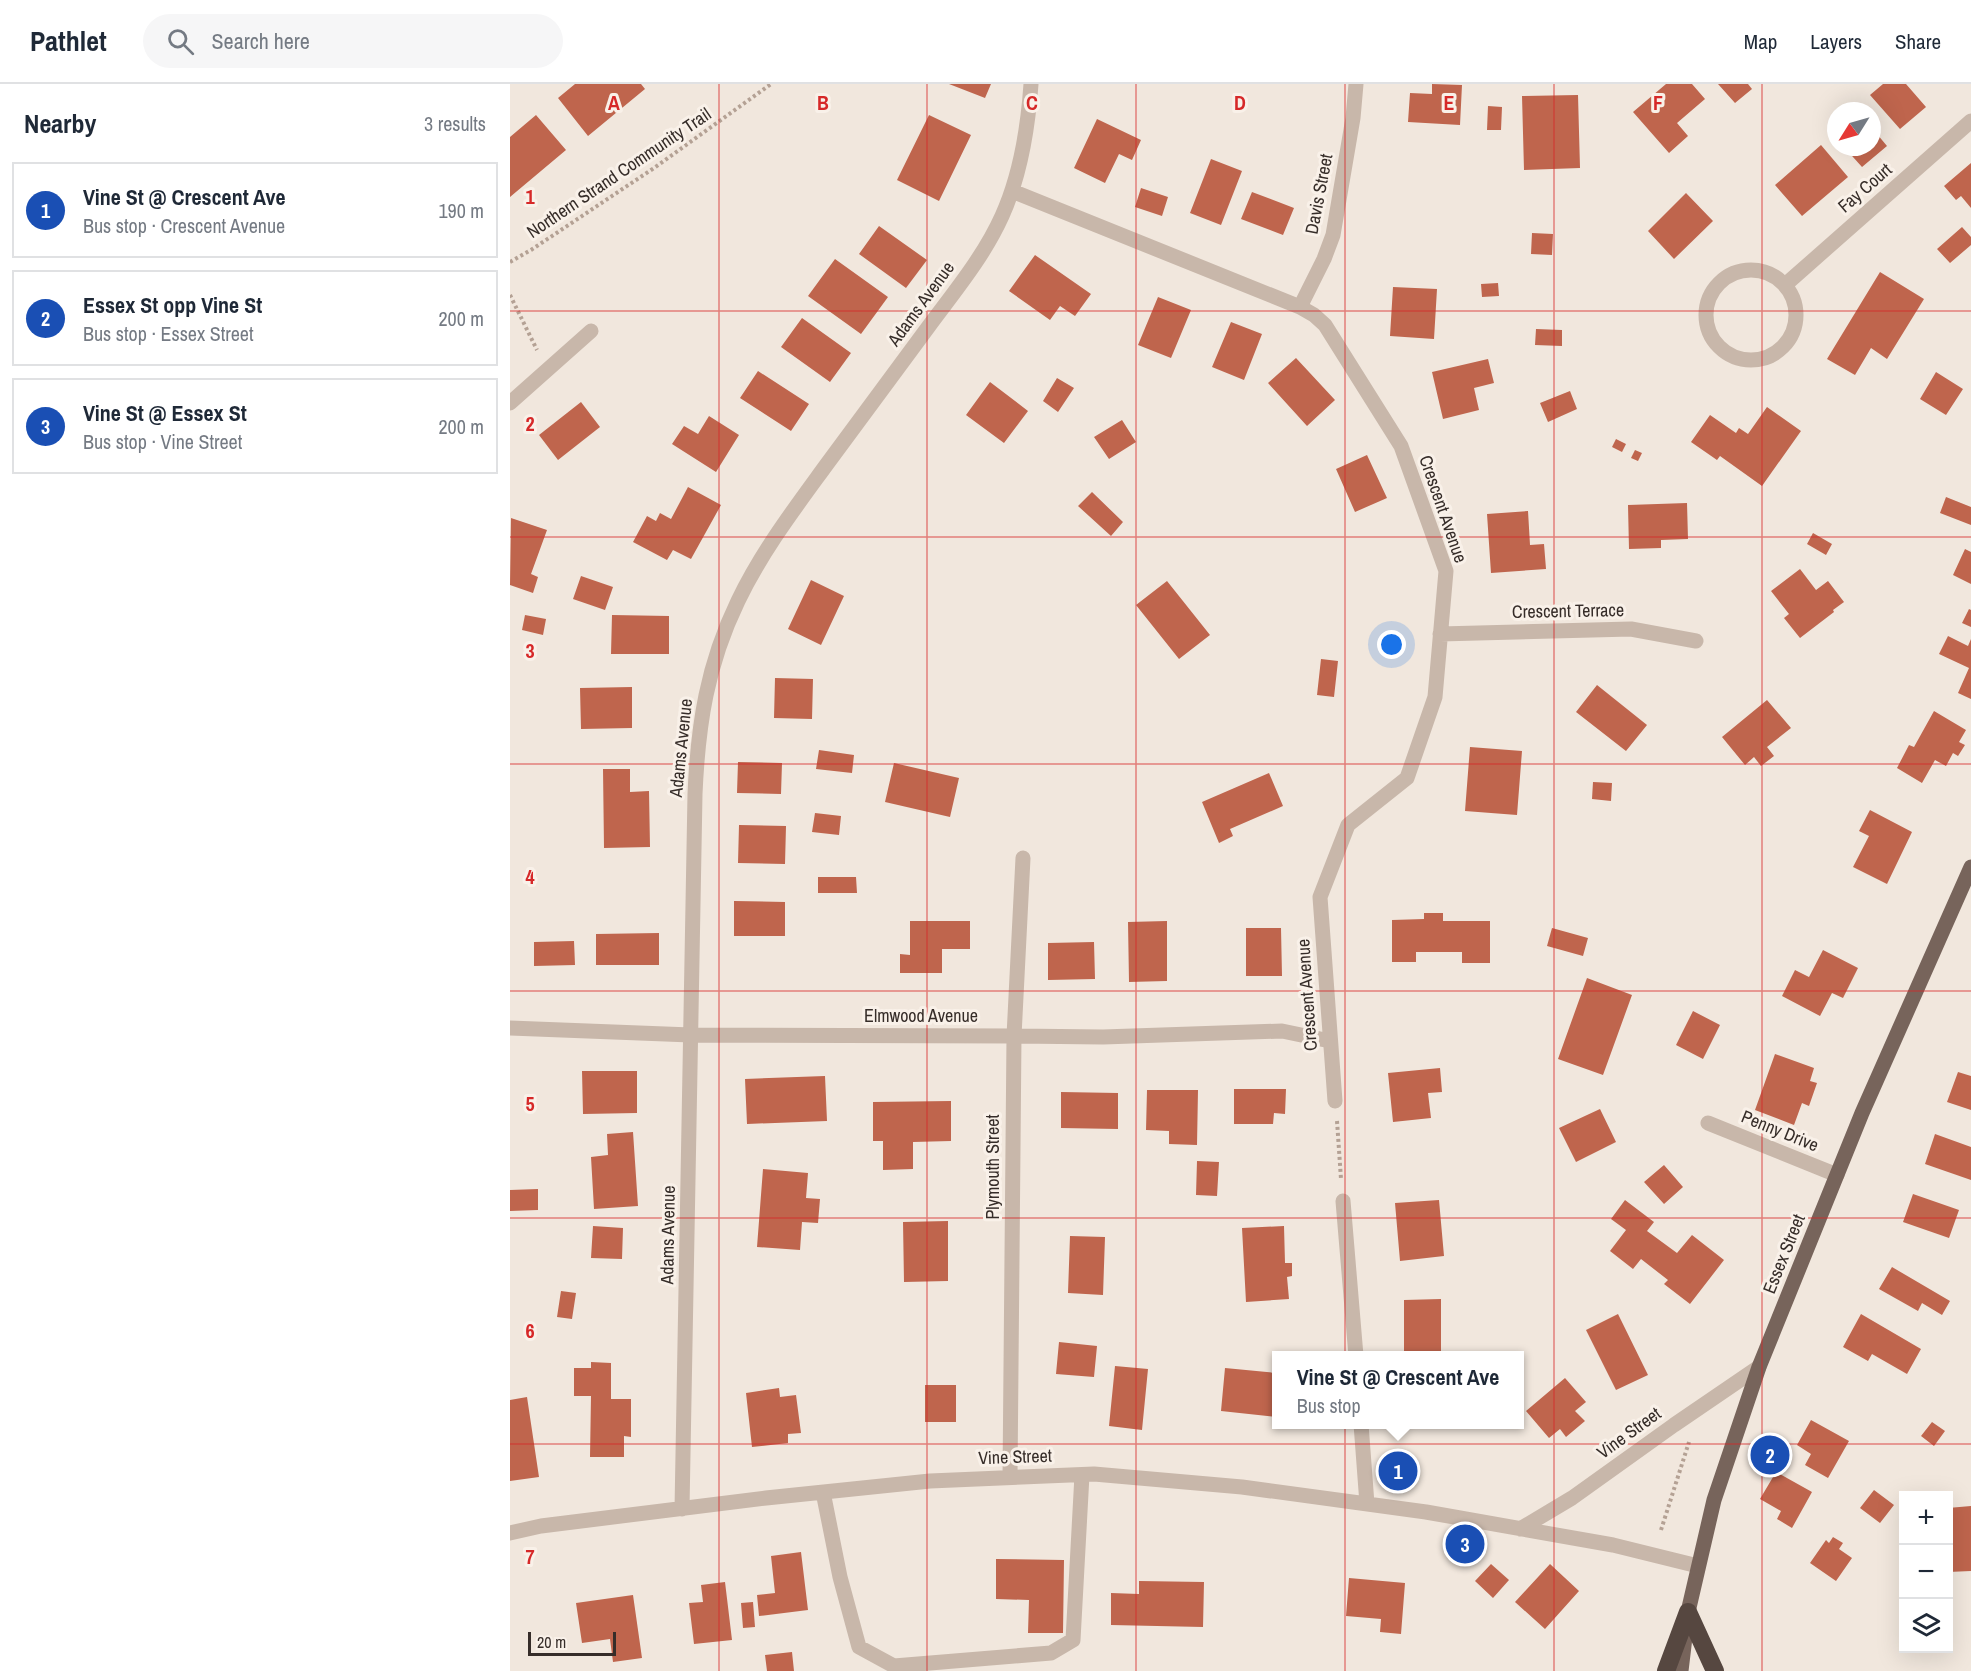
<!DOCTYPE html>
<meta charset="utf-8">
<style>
:root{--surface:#fff;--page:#f6f6f7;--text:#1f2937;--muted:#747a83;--line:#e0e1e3;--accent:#215355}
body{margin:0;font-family:"Archivo Narrow",sans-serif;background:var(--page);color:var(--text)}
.controls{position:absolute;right:18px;bottom:18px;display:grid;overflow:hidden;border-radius:0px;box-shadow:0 6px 24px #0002}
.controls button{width:54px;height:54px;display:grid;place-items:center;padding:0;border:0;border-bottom:2px solid var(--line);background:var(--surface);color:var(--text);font:30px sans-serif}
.compass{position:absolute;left:1317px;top:18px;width:54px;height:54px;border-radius:50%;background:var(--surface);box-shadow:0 6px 24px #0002;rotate:233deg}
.scale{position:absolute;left:18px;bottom:15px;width:88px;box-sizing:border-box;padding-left:6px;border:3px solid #362d29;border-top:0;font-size:16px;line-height:21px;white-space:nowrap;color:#362d29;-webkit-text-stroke:4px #f9f1e9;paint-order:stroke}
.you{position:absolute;left:882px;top:561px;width:21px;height:21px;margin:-15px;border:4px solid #fff;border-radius:50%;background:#1a73e8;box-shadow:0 0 0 9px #1a73e833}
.badge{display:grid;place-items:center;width:39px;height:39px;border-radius:50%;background:var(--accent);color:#fff;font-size:20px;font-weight:700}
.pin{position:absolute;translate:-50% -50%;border:3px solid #fff;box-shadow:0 2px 6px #0006}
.popup{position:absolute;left:762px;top:1267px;width:252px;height:78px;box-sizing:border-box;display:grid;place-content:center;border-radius:0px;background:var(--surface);filter:drop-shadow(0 2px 4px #0005);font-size:20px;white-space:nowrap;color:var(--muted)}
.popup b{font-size:22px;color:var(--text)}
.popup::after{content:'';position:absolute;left:50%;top:100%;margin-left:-12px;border:12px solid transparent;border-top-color:var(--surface)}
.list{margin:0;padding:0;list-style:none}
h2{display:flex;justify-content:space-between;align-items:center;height:78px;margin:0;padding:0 24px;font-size:26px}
h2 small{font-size:20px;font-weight:400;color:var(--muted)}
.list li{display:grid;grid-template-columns:39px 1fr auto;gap:18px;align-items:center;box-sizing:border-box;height:96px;margin:0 12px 12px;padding:0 12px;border:2px solid var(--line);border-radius:0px}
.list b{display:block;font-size:22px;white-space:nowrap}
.list p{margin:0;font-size:20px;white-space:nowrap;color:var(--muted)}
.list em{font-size:20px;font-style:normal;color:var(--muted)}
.icon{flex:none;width:33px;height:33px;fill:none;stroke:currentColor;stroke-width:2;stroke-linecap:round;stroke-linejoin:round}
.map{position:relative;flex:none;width:1461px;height:1587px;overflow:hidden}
header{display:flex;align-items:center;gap:36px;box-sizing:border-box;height:84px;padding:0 30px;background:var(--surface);border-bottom:2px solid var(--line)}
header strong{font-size:28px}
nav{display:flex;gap:33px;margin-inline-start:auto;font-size:21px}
.search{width:420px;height:54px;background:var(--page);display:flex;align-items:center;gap:15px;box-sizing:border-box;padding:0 21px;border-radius:33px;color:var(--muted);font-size:22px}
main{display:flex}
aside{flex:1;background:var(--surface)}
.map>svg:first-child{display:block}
</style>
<header>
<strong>Pathlet</strong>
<div class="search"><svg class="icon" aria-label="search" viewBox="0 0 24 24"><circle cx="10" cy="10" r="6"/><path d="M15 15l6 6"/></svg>Search here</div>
<nav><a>Map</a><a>Layers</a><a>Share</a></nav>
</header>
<main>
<aside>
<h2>Nearby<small>3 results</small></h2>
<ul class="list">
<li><span class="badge" style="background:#1a4fb4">1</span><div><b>Vine St @ Crescent Ave</b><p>Bus stop · Crescent Avenue</p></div><em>190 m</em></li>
<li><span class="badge" style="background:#1a4fb4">2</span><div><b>Essex St opp Vine St</b><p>Bus stop · Essex Street</p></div><em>200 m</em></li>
<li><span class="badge" style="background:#1a4fb4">3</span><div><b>Vine St @ Essex St</b><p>Bus stop · Vine Street</p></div><em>200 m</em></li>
</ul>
</aside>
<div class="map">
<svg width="1461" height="1587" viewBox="0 0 1461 1587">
<rect width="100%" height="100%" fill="#f1e7dd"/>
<!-- building -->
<path fill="#bf654d" d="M65,0H131L135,5L78,52L48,14Z
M439,0H481L475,14Z
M922,0L952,1L950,41L898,38L900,9L922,10Z
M1156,0H1182L1195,15L1167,39L1178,52L1159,69L1123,28Z
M1208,0H1238L1242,5L1225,19Z
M1373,0H1396L1416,23L1390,45L1360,11Z
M1068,11L1070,84L1014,86L1012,12Z
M978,22L992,23L991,46H977Z
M26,31L56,66L0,113V53Z
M419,31L461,51L429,117L387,96Z
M587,35L631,56L622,76L609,70L595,99L564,84Z
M1362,44L1377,62L1352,83L1334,63H1362Z
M1311,61L1338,93L1292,132L1265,101Z
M701,75L732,87L711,141L680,129Z
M1461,79V124L1451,112L1446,116L1434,102Z
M631,104L658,113L652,132L625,123Z
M742,108L784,124L773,151L731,135Z
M1176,109L1203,137L1164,175L1138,147Z
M369,142L417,176L396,204L349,170Z
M1452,143L1461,153V161L1440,179L1427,165Z
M1022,149L1043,150L1042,171L1021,170Z
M525,171L581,210L565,232L550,222L540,236L499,207Z
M325,175L378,213L351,250L298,212Z
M1370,188L1414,215L1377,275L1361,264L1345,291L1317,275Z
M988,199L989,212L972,213L971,200Z
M883,203L927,205L924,255L880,252Z
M648,213L681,226L661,274L628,261Z
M292,234L341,269L320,298L271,263Z
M721,238L752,250L734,296L702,283Z
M1026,245L1052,246V262L1025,261Z
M786,274L825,316L797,342L758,299Z
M978,275L984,299L964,304L969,326L933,335L922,288Z
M248,287L299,320L281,347L230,314Z
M1426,288L1453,305L1436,331L1410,315Z
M547,294L564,304L548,328L533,317Z
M480,298L518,327L494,359L456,331Z
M1060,307L1067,325L1038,338L1030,319Z
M71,318L90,343L48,376L29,351Z
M1257,323L1291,347L1252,402L1210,372L1207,376L1181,358L1200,331L1226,349L1229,344L1238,350Z
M199,332L229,351L206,388L162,360L174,342L188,350Z
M612,336L626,358L599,375L584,353Z
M1106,355L1116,360L1112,368L1102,363Z
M1125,366L1132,369L1128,377L1121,374Z
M857,371L877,414L845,428L826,385Z
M178,403L211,421L181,475L163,466L157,476L123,458L137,432L146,437L150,429L161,435Z
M582,408L613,438L601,452L568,422Z
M1436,413L1461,423V441L1430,429Z
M1177,419L1178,455L1151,456V464L1119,465L1118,421Z
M1018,427L1020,461L1034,460L1036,485L981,489L977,430Z
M1,434L37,446L21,490L28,493L23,509L0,501Z
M1303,449L1322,460L1316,471L1297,460Z
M1455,465L1461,468V500L1443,491Z
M1290,485L1306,506L1318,497L1334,518L1323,526L1324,528L1290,554L1274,534L1279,530L1261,507Z
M71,492L103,503L95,526L63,515Z
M301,496L334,512L311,561L278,545Z
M657,497L700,551L669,575L626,521Z
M1459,525L1461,526V543L1452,539Z
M15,531L36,535L33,551L12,546Z
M102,531L159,532V570H101Z
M1438,552L1458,562L1461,555V615L1448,609L1459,584L1429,570Z
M811,575L828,577L824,613L807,611Z
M265,594L303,595L302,635L264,634Z
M1087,601L1137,641L1116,667L1066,628Z
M122,603V644L71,645L70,604Z
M1257,616L1281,644L1257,663L1264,672L1251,682L1244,673L1235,681L1212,653Z
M1424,627L1456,646L1449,658L1455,661L1448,672L1443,669L1436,682L1425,676L1412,699L1387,684L1399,661L1404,663Z
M960,663L1012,667L1007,731L955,727Z
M309,666L344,671L342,689L306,685Z
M228,678L272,679L271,710L227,709Z
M384,679L449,694L440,733L375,718Z
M93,685H120V708L139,707L140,763L94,764Z
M759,689L773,722L720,745L723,752L709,759L692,718Z
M1083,698L1102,699L1101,717L1082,715Z
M1360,726L1402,748L1377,800L1343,783L1359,752L1349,747Z
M305,729L331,732L329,751L302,748Z
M229,741L276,742L275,780L228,779Z
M308,793H346L347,809H308Z
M224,817L275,818V852H224Z
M914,829H933V837H980V879H952V868H906V878H882V836L914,835Z
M400,837H460V865H432V889H390V870L400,871Z
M657,837V897L619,898L618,838Z
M736,844H771L772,892H736Z
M1042,844L1078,854L1073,872L1037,862Z
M149,849V881H86V850Z
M64,857L65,881L24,882V858Z
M584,858L585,895L538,896V859Z
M1313,866L1348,884L1333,914L1322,909L1310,932L1272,912L1285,886L1299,893Z
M1077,894L1122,911L1093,991L1048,975Z
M1183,927L1210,941L1193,975L1166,961Z
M1265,970L1304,984L1300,997L1307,999L1299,1022L1292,1019L1284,1041L1245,1026Z
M930,984L932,1008L918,1009L921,1034L883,1038L878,989Z
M72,987H127V1029L73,1030Z
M1448,988L1461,992V1026L1437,1018Z
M315,992L317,1037L237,1040L235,995Z
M724,1005H776L775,1030L764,1029L763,1040H724Z
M637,1006H688L687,1061L659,1060V1047L636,1046Z
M551,1008L608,1009V1045L551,1044Z
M441,1017V1057L403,1058V1085L373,1086V1057H363V1018Z
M1090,1025L1106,1058L1066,1078L1049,1044Z
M123,1048L128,1122L84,1125L81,1073L98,1071L97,1050Z
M1425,1050L1461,1063V1096L1415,1080Z
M687,1077L709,1078L707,1112L686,1111Z
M1154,1081L1173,1103L1154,1120L1134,1098Z
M253,1085L298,1089L296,1114L310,1115L308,1139L292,1138L290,1166L247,1163Z
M28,1105V1126L0,1127V1106Z
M1403,1110L1449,1126L1439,1154L1393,1138Z
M929,1116L934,1172L890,1177L885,1119Z
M1115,1116L1144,1138L1137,1147L1167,1169L1182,1151L1214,1176L1180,1220L1154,1200L1158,1196L1131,1175L1123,1185L1100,1167L1116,1146L1101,1135Z
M438,1137V1197L394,1198L393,1138Z
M83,1142L113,1144L112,1175L81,1174Z
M774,1142L775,1179H782V1192L777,1193L779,1215L736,1218L732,1144Z
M560,1152L595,1153L593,1211L558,1209Z
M1382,1183L1440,1217L1432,1231L1412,1219L1408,1227L1369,1205Z
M51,1207L66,1209L62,1235L47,1233Z
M931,1215V1272H894V1216Z
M1108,1230L1138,1291L1106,1306L1076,1246Z
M1351,1230L1411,1265L1397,1290L1362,1270L1358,1277L1333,1263Z
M549,1258L587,1262L584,1293L546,1290Z
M81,1278L101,1279V1315H121V1353L114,1352V1373H80L81,1312H64V1284H81Z
M605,1282L638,1285L632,1346L599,1342Z
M715,1284L766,1289V1333L711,1327Z
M1055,1294L1076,1318L1065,1327L1075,1337L1056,1353L1050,1345L1039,1354L1016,1327Z
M415,1301H446V1338H415Z
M269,1304L270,1313L286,1311L291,1349L278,1350V1359L242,1363L236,1309Z
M17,1313L29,1393L0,1397V1316Z
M1301,1336L1339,1357L1318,1394L1295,1381L1301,1370L1287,1361Z
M1422,1338L1435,1347L1424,1362L1411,1352Z
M1266,1388L1302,1408L1282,1444L1267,1435L1271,1427L1250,1415Z
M1364,1406L1384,1421L1370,1439L1350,1424Z
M1461,1422V1487L1438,1488V1424Z
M1323,1453L1333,1459L1329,1465L1342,1474L1326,1497L1300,1479L1316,1456L1319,1459Z
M291,1468L298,1526L249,1532L247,1511L265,1509L261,1472Z
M486,1475L554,1476L553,1549H518L519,1516L486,1515Z
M981,1480L999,1496L983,1514L965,1497Z
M1040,1480L1069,1507L1035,1545L1005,1518Z
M839,1494L895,1499L891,1550L870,1548L871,1535L836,1532Z
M629,1497L694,1498L693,1543L601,1541V1509L629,1510Z
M215,1498L222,1556L184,1560L179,1519L193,1518L191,1501Z
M123,1511L132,1574L103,1578L100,1555L72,1559L66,1519Z
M243,1518L245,1543L233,1544L231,1519Z
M282,1568L284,1587H257L255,1571Z"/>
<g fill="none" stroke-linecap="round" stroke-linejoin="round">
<!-- path -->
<path stroke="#b4a194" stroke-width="4" stroke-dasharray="3 3" stroke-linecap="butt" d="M0,178L21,166L144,84L261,0
M0,211L27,266
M827,1037L831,1095
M1151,1446L1179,1358"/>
<!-- minor -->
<path stroke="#c8b7aa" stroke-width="15" d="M502,107L790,223L804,231L815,241L891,362L936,487L925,613L897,694L838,741L810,813L825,1017
M1196 231a45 45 0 1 1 90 0a45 45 0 1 1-90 0Z
M1275,201L1461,37
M790,223L814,175L823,151L843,34L846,0
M0,319L81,247
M930,550L1121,545L1186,557
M0,944L181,951L504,952L593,953L772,947L820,957
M1198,1039L1327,1091
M833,1117L846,1272
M851,1340L857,1420
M500,1393L504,952L513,774
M313,1408L330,1493L349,1563L384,1582L541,1569L563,1556L572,1391
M172,1425L185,710C188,640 197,581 228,517C252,467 285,424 317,380C351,334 385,288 419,242C445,207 474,172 492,132C510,92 518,44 521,0
M1010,1445L1062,1414L1164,1341L1249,1283
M0,1449L31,1442L256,1414L420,1397L584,1390L732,1403L916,1428L1103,1461L1188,1482"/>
<!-- major -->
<path stroke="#77645b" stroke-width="15" d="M1171,1587L1178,1528L1204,1416L1249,1283L1352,1029L1461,783"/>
<!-- highway -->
<path stroke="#564740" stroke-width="18" d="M1178,1528L1205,1587
M1156,1587L1178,1528"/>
</g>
<!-- grid -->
<path fill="none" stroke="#d62828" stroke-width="1.5" stroke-opacity="0.55" d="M209,0V1587M417,0V1587M626,0V1587M835,0V1587M1044,0V1587M1252,0V1587M0,227H1461M0,453H1461M0,680H1461M0,907H1461M0,1134H1461M0,1360H1461"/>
<g text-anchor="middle" stroke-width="6" stroke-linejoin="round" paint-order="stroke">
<!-- street labels -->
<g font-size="18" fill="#362d29" stroke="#f9f1e9">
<text transform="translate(109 89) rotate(-34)" y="6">Northern Strand Community Trail</text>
<text transform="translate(1355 104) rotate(-41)" y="6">Fay Court</text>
<text transform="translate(809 110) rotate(-79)" y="6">Davis Street</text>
<text transform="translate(411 220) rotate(-54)" y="6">Adams Avenue</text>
<text transform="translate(933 425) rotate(71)" y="6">Crescent Avenue</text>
<text transform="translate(1058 527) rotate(-1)" y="6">Crescent Terrace</text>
<text transform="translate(171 664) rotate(-84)" y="6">Adams Avenue</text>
<text transform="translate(797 911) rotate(-94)" y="6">Crescent Avenue</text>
<text x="411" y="938">Elmwood Avenue</text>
<text transform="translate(1270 1047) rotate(22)" y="6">Penny Drive</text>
<text transform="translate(483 1083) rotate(-90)" y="6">Plymouth Street</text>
<text transform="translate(158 1151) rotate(-89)" y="6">Adams Avenue</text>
<text transform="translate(1274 1170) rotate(-68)" y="6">Essex Street</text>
<text transform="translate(1119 1349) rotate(-36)" y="6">Vine Street</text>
<text transform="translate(505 1373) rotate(-2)" y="6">Vine Street</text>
</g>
</g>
<g font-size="20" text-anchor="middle" font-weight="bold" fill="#d62828" stroke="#f9f1e9" stroke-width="6" stroke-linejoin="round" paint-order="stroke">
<text x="104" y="26">A</text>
<text x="313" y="26">B</text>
<text x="522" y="26">C</text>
<text x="730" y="26">D</text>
<text x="939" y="26">E</text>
<text x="1148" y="26">F</text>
<text x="20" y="120">1</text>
<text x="20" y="347">2</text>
<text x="20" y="574">3</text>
<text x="20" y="800">4</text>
<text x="20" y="1027">5</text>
<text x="20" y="1254">6</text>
<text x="20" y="1480">7</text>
</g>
</svg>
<div class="controls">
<button>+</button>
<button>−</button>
<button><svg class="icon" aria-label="layers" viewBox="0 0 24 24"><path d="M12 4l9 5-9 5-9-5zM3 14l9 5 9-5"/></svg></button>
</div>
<svg class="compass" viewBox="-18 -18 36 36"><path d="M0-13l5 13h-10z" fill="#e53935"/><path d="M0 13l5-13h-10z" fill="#747a83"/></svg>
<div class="scale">20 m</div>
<div class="you"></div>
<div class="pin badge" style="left:888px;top:1387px;background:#1a4fb4">1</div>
<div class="popup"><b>Vine St @ Crescent Ave</b>Bus stop</div>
<div class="pin badge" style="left:1260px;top:1371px;background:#1a4fb4">2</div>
<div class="pin badge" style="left:955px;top:1460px;background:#1a4fb4">3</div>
</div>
</main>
